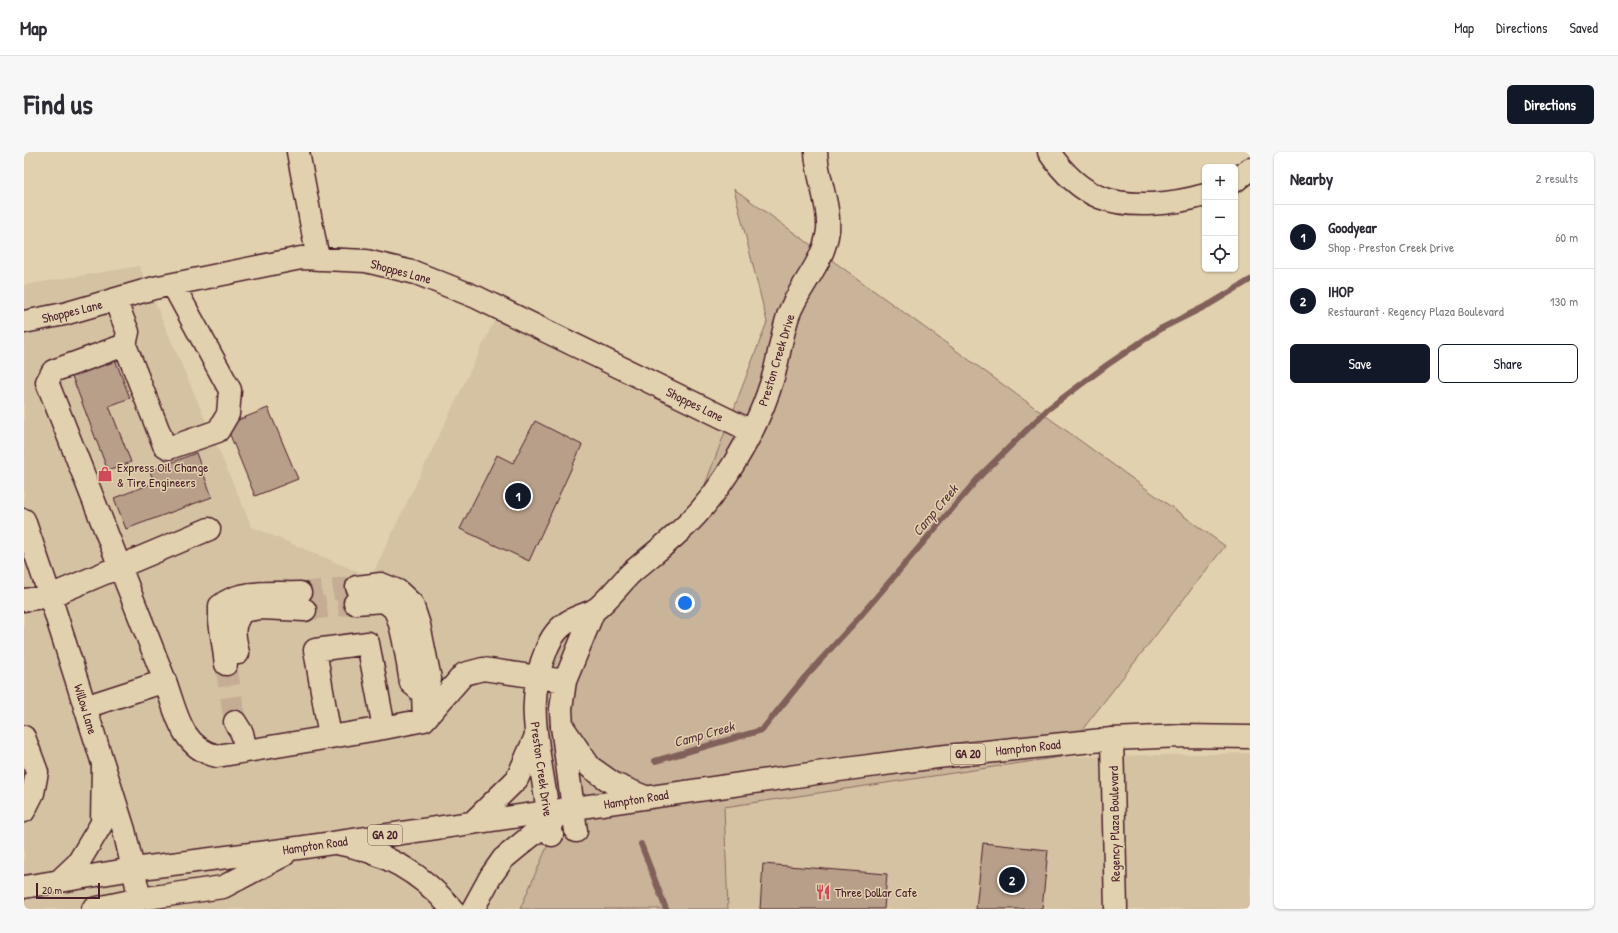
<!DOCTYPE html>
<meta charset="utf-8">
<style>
:root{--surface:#fff;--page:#f7f7f7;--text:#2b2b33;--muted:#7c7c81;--line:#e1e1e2;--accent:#111827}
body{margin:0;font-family:"Patrick Hand",sans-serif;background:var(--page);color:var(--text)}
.controls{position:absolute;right:12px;top:12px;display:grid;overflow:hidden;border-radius:6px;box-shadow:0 1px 3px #0004}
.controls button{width:36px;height:36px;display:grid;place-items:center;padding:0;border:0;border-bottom:1px solid var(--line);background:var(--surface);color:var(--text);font:20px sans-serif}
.scale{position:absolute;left:12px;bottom:10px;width:64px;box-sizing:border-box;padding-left:4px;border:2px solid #4a1f2b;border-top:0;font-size:11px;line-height:14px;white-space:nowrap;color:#4a1f2b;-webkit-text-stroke:3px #e2d1ae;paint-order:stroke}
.you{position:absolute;left:661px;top:451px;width:14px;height:14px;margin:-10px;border:3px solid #fff;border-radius:50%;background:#1a73e8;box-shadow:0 0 0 6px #1a73e833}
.badge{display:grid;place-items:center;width:26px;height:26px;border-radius:50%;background:var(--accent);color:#fff;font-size:13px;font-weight:700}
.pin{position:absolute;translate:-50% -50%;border:2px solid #fff;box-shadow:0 1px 4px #0006}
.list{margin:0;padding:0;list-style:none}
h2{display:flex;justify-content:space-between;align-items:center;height:52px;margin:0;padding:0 16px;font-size:17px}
h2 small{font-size:13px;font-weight:400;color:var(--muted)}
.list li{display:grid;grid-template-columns:26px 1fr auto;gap:12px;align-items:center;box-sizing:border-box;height:64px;padding:0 16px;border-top:1px solid var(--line)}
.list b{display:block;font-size:15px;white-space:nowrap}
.list p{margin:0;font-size:13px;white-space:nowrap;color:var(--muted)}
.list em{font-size:13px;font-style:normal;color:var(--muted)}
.actions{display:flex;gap:8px;padding:12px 16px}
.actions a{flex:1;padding:9px 0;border:1px solid var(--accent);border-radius:6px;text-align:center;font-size:14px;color:var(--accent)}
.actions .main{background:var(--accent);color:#fff}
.icon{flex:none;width:22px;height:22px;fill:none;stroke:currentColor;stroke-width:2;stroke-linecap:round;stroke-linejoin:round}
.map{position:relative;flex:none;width:1226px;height:757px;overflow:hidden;border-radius:6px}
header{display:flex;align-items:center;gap:24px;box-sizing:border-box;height:56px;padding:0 20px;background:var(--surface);border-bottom:1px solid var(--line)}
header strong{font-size:19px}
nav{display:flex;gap:22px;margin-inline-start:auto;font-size:14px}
.intro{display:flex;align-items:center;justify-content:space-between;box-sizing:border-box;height:96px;padding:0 24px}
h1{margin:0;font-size:28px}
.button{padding:10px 18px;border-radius:6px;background:var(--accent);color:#fff;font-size:14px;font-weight:700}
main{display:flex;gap:24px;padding:0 24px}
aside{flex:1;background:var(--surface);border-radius:6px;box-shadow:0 1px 3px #0004}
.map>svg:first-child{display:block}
</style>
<header>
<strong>Map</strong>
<nav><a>Map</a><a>Directions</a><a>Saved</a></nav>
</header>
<div class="intro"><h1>Find us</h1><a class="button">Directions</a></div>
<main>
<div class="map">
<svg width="1226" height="757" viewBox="0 0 1226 757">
<rect width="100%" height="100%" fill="#e2d1ae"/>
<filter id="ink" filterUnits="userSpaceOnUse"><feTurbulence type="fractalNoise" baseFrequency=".025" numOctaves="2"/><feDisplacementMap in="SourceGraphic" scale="8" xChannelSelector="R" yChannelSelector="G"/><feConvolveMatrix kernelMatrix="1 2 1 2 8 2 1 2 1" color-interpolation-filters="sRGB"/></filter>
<g filter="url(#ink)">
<!-- built -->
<path fill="#d5c2a3" d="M115,114L228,375L347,425L475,159L704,273L674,351L496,757H0V133Z
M1226,601V757H704L699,655L1037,605Z"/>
<!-- green -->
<path fill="#c9b499" stroke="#8a6a62" d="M710,37L1201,394L1037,605L700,655L704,757H496L530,679L516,495L674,351L743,170Z"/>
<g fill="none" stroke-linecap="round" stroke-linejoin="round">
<!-- stream -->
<path stroke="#81605a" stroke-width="6" d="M631,609L738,578L781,525L832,469L957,323L1024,257L1083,213L1136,177L1186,152L1226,128
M617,692L642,757"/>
</g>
<!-- building -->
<path fill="#b89f8a" stroke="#4a1f2b" d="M89,202L106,246L85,254L107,310L84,319L46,219Z
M244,256L274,327L231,344L202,273Z
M511,269L558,293L505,409L436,377L473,303L489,311Z
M172,301L188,345L102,377L90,346L130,331L126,319Z
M959,691L1024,698L1018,757H952Z
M739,712L863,722L860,757H736Z"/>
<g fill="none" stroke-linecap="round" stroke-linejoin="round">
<!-- minor-tunnel -->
<path stroke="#c4ad94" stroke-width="22" stroke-dasharray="22 11" stroke-linecap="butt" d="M276,441L333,435
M281,458L331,451
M202,512L211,570"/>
<!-- minor casing -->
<g stroke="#4a1f2b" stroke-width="25">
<path id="minor" d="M274,0L294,107
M1025,0C1037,18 1054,36 1075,45C1106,57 1150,52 1181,43
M1211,29L1226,17
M91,148L104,180L101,193L29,219L23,230L141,529C152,559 157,596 193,604L360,576L400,568L440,522L459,517L541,529
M0,170L40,162L130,136L277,106L342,109L392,121L452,145L727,279
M101,193L140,293L145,296L194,279L204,262L206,238L149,133
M0,368L26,444L100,678L116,747
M333,435L357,432L374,439L388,452L395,473L406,527L399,541L400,568
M0,448L26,444L185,377
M331,451L360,449C363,451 367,454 370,457C379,471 384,513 387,531L399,541
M214,501C210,483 207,474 219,459L236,456L281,458
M202,512L196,469V454C216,437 251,442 276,441
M61,555L141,529
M211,570L218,581L222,599
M0,585L13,620L9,641L0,659
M306,585L291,498L344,491L360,576
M1088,587L1092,757
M552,679L538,574L537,557L541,529L570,458
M528,683C524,661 521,639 517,616C510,572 505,539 523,496C530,479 540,470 556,464C561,462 567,460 571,458C584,448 595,433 607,421C623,407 640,394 655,380C696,344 736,274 750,222C755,203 758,182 764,164C775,133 800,112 804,78C806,52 793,26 792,0
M312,691C358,699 398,721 428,757
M449,757L467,724L479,707L525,669L536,663"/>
</g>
<!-- major casing -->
<g stroke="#4a1f2b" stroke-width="25">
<path id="major" d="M538,574L566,615L590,632L621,645
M448,671L493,627L512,584
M35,729L54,711L78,671L79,613
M0,735L109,717L274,696L800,620L913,605L1088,587L1158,584L1226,585
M69,757L116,747L199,735L260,703"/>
</g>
<!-- minor -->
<use href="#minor" stroke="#e2d1ae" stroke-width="22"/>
<!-- major -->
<use href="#major" stroke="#e2d1ae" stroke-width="22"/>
</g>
</g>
<!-- icons -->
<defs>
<g id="shop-bare" transform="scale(1.2)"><path d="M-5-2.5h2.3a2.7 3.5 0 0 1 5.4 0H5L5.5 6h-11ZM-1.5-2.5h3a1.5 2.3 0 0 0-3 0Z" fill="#d1495b" stroke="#e2d1ae" stroke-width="2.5" paint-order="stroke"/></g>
<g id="restaurant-bare" transform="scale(1.2)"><path d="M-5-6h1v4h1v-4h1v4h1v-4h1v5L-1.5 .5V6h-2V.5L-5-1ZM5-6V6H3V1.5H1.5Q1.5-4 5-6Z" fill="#d1495b" stroke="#e2d1ae" stroke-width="2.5" paint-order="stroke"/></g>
</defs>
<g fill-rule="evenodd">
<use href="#shop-bare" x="81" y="322"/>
<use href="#restaurant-bare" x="799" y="740"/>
</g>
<g text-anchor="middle" stroke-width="3" stroke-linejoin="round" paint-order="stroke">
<!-- shield labels -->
<g fill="#e2d1ae" stroke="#785452" stroke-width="1">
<rect x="927" y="592" width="34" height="20" rx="3"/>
<rect x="344" y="673" width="34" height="20" rx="3"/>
</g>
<g font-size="12" font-weight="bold" fill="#4a1f2b">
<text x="944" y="606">GA 20</text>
<text x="361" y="687">GA 20</text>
</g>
<!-- street labels -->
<g font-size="13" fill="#4a1f2b" stroke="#e2d1ae">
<text transform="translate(377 119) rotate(15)" y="5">Shoppes Lane</text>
<text transform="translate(48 159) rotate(-14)" y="5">Shoppes Lane</text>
<text transform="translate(752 208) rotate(-73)" y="5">Preston Creek Drive</text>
<text transform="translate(671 252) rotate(26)" y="5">Shoppes Lane</text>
<text transform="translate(62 557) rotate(73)" y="5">Willow Lane</text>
<text transform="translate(1004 595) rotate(-6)" y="5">Hampton Road</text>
<text transform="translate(518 617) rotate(82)" y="5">Preston Creek Drive</text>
<text transform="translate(612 647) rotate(-9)" y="5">Hampton Road</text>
<text transform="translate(1090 672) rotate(-91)" y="5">Regency Plaza Boulevard</text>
<text transform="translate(291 693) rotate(-8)" y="5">Hampton Road</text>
</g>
<!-- poi labels -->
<g font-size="13" fill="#4a1f2b" stroke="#e2d1ae" text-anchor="start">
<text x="93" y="320">Express Oil Change<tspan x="93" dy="15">&amp; Tire Engineers</tspan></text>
<text x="811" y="745">Three Dollar Cafe</text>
</g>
<!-- water labels -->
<g font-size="14" font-style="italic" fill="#5c353b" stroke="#e2d1ae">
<text transform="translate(911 358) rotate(-50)" y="5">Camp Creek</text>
<text transform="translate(680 582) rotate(-16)" y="5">Camp Creek</text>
</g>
</g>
</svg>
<div class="controls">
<button>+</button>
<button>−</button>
<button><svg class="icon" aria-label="locate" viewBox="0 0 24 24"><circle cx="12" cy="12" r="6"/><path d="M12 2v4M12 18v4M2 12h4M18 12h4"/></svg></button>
</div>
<div class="scale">20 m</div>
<div class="you"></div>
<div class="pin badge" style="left:494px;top:344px">1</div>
<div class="pin badge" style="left:988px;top:728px">2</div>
</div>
<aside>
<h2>Nearby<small>2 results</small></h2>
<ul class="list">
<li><span class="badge">1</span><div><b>Goodyear</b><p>Shop · Preston Creek Drive</p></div><em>60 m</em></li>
<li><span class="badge">2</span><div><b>IHOP</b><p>Restaurant · Regency Plaza Boulevard</p></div><em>130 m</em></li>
</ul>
<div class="actions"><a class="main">Save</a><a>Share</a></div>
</aside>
</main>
